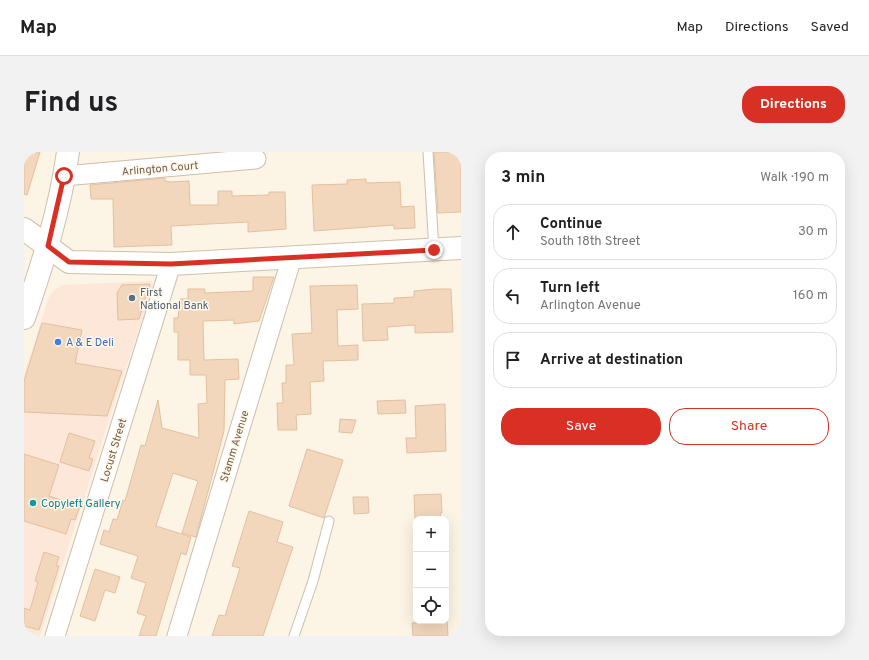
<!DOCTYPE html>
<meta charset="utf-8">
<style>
:root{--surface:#fff;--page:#f2f2f2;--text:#202124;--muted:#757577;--line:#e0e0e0;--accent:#d93025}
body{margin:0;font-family:Overpass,sans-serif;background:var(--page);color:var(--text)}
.controls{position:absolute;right:12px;bottom:12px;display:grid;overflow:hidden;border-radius:8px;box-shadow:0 4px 16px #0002}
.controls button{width:36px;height:36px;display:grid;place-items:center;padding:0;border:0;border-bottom:1px solid var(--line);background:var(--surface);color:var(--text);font:20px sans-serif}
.stop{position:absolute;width:12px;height:12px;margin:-9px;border:3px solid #d93025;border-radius:50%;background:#fff}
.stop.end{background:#d93025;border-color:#fff;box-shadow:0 1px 4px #0008}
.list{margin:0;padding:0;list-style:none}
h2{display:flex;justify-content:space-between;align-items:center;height:52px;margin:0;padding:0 16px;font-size:17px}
h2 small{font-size:13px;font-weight:400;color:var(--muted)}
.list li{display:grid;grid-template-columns:26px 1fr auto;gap:12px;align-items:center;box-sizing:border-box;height:56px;margin:0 8px 8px;padding:0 8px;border:1px solid var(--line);border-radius:16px}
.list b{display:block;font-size:15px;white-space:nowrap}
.list p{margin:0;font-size:13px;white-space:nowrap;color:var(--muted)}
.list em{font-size:13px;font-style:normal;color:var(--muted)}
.actions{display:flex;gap:8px;padding:12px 16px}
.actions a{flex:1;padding:9px 0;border:1px solid var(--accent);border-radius:16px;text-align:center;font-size:14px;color:var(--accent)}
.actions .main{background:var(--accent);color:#fff}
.icon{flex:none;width:22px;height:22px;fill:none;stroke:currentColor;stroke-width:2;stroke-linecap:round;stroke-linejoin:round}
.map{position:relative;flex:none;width:437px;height:484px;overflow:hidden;border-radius:16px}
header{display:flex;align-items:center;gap:24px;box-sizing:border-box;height:56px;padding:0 20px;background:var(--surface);border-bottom:1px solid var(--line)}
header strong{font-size:19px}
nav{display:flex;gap:22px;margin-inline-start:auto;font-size:14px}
.intro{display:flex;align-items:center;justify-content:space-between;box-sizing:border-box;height:96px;padding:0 24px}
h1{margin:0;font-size:28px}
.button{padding:10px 18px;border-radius:16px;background:var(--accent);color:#fff;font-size:14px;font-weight:700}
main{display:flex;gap:24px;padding:0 24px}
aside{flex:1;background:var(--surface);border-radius:16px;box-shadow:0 4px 16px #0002}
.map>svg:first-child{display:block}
</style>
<header>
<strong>Map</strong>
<nav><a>Map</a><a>Directions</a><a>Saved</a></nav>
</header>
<div class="intro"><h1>Find us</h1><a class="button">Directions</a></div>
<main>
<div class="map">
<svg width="437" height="484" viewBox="0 0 437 484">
<rect width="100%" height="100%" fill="#fcf5e5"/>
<!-- commercial -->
<path fill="#fde7d9" d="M128,129L129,135L100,221L16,484H0V223L24,147L29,139L38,133Z"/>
<!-- building -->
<path fill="#f2d7bd" stroke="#e4bf9d" d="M0,0H16L3,43L0,42Z
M410,0H437V60L414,61Z
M141,26V29L146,30L165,29L166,53H194V39H208V44L245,43V40H261L262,77L224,80V70L147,74L148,93L90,95L89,47H67L66,33Z
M342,27V31L376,30L377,55L390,54L391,76L370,77V73L290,79L288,33L323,32V28Z
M229,125H250L235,169L210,172V168L179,169L180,208L214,207L215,227L201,228L200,279L172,385L158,381L174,329L149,321L132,374L167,385L162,403L157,401L132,484H115L122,464L113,461L122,431L107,426L114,404L76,392L80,378L85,380L89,367L93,368L99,348L101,349L117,293L121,294L134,248L138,276L175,286L174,252L183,251L182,223H166V208H154V180H150V166H154L156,147H164V137H181V141L229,139Z
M126,132L115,167L94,168L93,141L98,133Z
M333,133L334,157L313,158L314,194L334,193V208L299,209L300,229L286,230L287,262L272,263L273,278H254L253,251H259L258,231H262V213H270L268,182L288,181L286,134Z
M411,137H427L429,180L391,181V173L363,175L364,188L339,189L338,152L370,151V146L390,145V139Z
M18,171L58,178L51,211L98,219L83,264L0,260V229Z
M381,248L382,261L354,262L353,249Z
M421,252L422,299L383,301L382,286H392L391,254Z
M316,267L332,268L328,281L315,280Z
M45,281L71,289L65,306L69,307L65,319L36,310Z
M283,297L319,308L300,366L265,354Z
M0,302L35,313L25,344L56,354L51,368L47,367L42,382L0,369Z
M417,342L418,361H416L417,367H391L390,343Z
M329,345H344L345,361L330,362Z
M225,359L259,370L253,390L269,395L239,484H188L195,463L201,464L216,416L208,414Z
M20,400L35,405L32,414H35L15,478L0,474V456L6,458L14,430L11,429Z
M71,417L96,425L91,441L81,438L71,469L56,464Z
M423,469L424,484H389L388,471Z"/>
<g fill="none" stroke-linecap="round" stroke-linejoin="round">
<!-- lane casing -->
<g stroke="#cebeab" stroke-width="11">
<path id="lane" d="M404,0L410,98
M270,484L289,429L305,369"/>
</g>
<!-- street casing -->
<g stroke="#cebeab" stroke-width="21">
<path id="street" d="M40,24L232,7
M31,484L147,112
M153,484L268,105"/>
</g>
<!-- secondary casing -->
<g stroke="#d1bfa8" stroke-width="24">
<path id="secondary" d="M0,77L45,110L147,112L437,96
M0,166C19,111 36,57 44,0"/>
</g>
<!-- lane -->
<use href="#lane" stroke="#fff" stroke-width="9"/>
<!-- street -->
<use href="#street" stroke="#fff" stroke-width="19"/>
<!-- secondary -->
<use href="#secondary" stroke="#fff" stroke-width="22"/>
</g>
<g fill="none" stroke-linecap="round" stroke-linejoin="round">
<!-- route -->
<path stroke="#d93025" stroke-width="5" d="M40,24L24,94L45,110L147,112L410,98"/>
</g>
<!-- markers -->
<circle fill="#5c6f8a" stroke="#fff9eb" stroke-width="1.5" cx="108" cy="146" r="4"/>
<circle fill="#3f7fe0" stroke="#fff9eb" stroke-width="1.5" cx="34" cy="190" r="4"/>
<circle fill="#0f9aa8" stroke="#fff9eb" stroke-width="1.5" cx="9" cy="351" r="4"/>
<g text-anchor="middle" stroke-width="3" stroke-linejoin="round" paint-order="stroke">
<!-- street labels -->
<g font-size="11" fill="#755d4a" stroke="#fff9eb">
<text transform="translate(136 16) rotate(-5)" y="4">Arlington Court</text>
<text transform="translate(210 294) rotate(-73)" y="4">Stamm Avenue</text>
<text transform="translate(89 298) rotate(-73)" y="4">Locust Street</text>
</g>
<!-- service labels -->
<g font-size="11" fill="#4e5e75" stroke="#fff9eb" text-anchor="start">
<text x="116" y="144">First<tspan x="116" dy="13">National Bank</tspan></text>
</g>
<!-- shop labels -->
<g font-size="11" fill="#366cbe" stroke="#fff9eb" text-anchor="start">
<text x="42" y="194">A &amp; E Deli</text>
</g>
<!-- culture labels -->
<g font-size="11" fill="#0d838f" stroke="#fff9eb" text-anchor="start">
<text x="17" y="355">Copyleft Gallery</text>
</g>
</g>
</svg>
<div class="controls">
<button>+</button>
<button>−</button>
<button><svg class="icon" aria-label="locate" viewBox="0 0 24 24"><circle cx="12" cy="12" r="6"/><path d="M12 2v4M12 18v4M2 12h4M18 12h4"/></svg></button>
</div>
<div class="stop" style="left:40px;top:24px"></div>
<div class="stop end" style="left:410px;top:98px"></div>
</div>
<aside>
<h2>3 min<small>Walk · 190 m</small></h2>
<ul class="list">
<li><svg class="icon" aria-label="ahead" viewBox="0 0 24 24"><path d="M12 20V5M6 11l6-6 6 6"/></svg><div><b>Continue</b><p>South 18th Street</p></div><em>30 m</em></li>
<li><svg class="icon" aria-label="left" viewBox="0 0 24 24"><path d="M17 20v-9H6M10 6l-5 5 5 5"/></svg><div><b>Turn left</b><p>Arlington Avenue</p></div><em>160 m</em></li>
<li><svg class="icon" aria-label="arrive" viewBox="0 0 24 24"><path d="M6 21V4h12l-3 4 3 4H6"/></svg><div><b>Arrive at destination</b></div></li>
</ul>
<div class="actions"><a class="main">Save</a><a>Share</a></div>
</aside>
</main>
